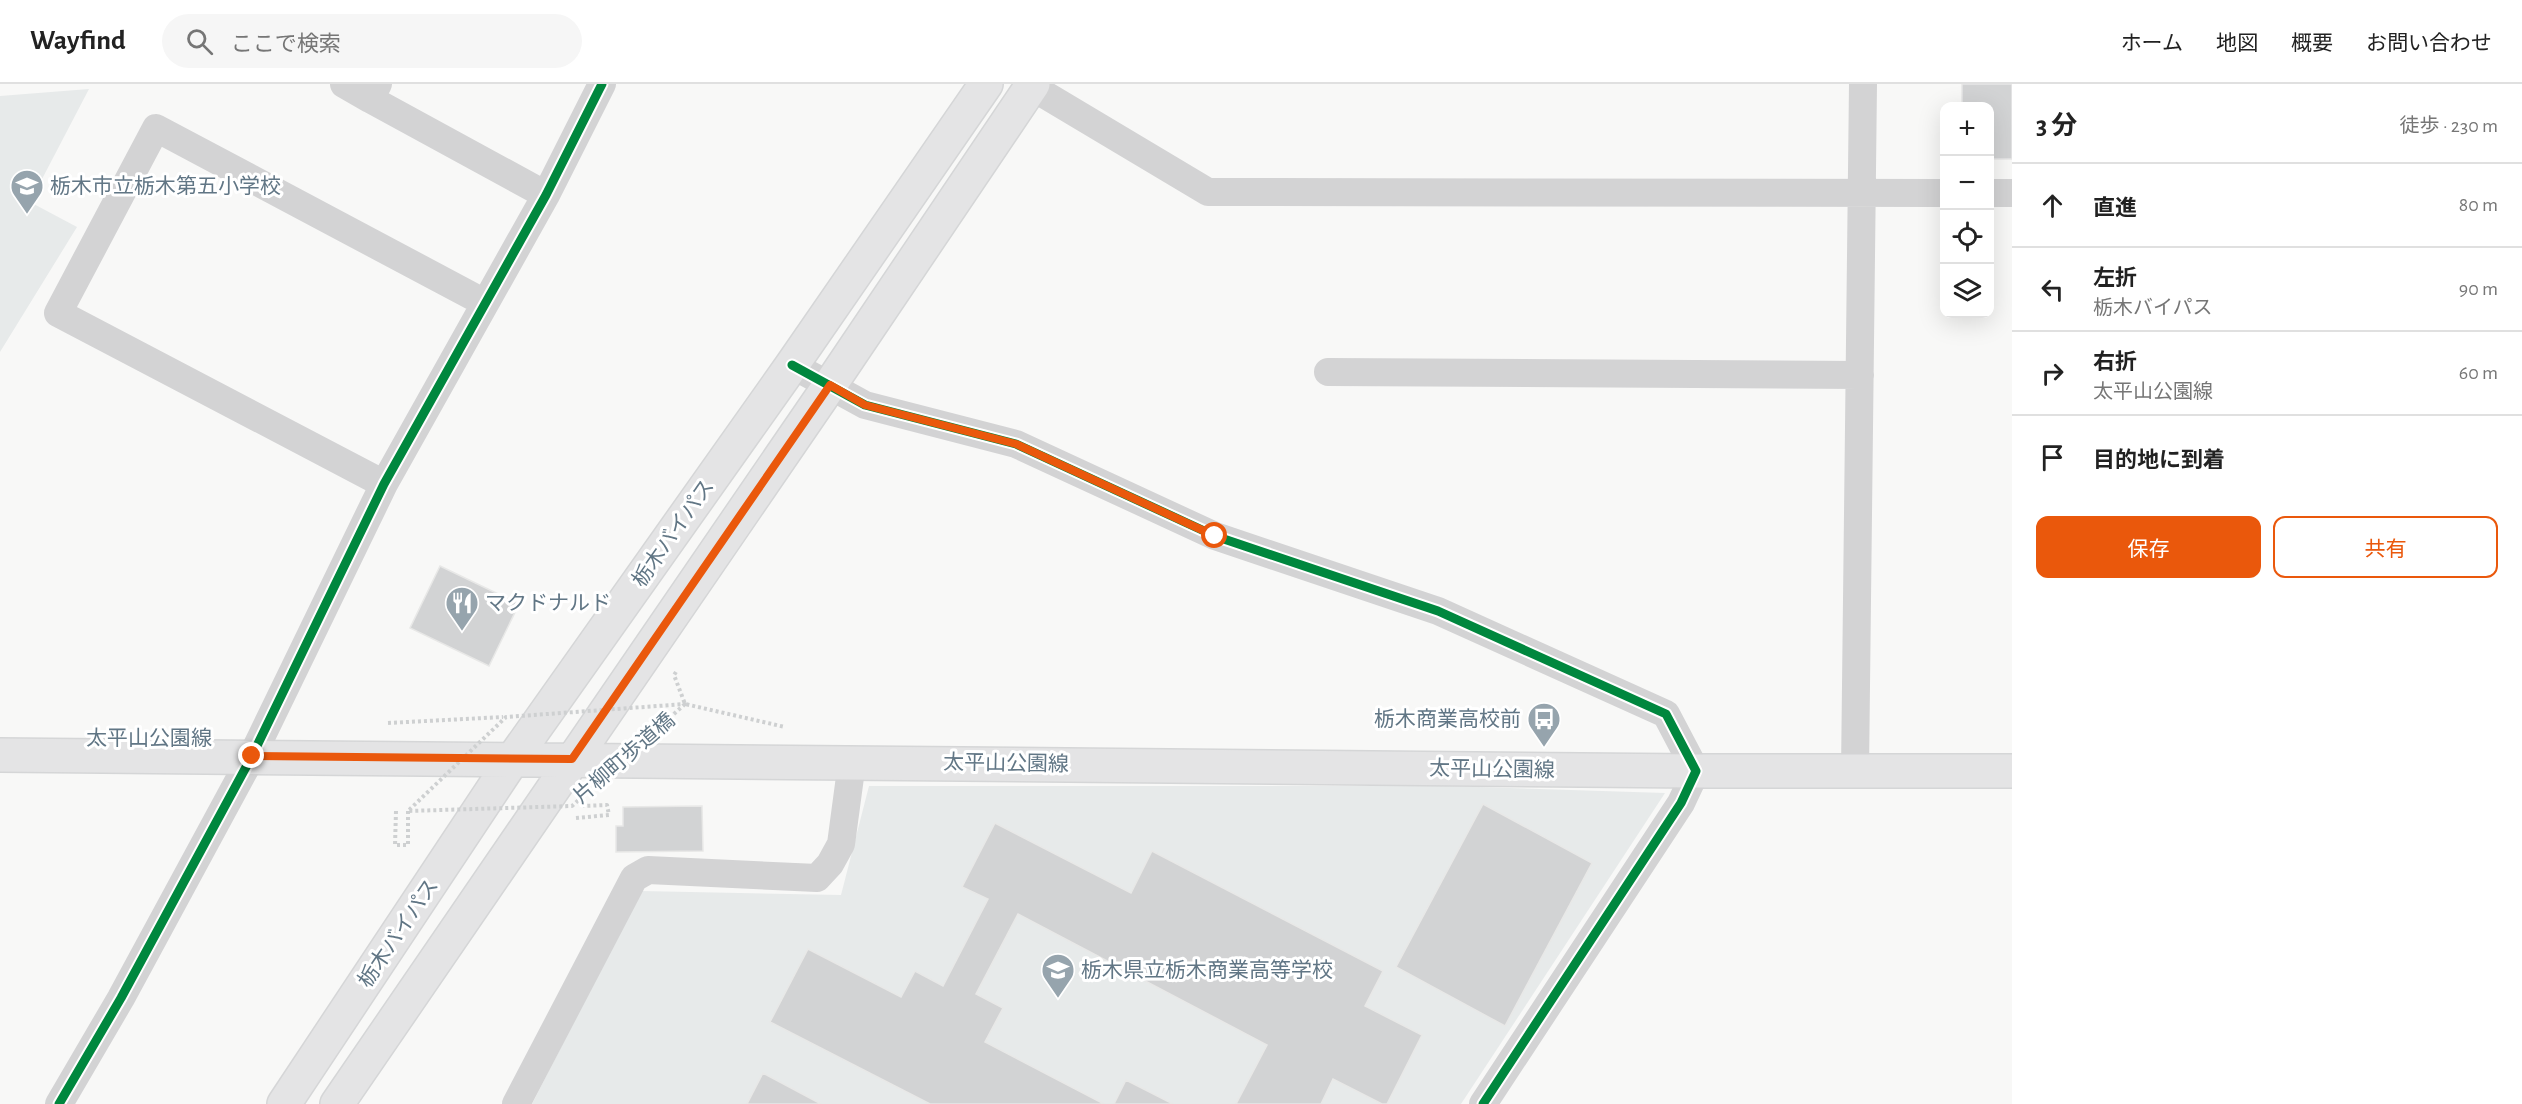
<!DOCTYPE html>
<html lang="ja">
<meta charset="utf-8">
<style>
:root{--surface:#fff;--page:#f6f6f6;--text:#222;--muted:#767676;--line:#e0e0e0;--accent:#ea580c}
body{margin:0;font-family:"Alegreya Sans","Noto Sans JP",sans-serif;background:var(--page);color:var(--text)}
.controls{position:absolute;right:18px;top:18px;display:grid;overflow:hidden;border-radius:12px;box-shadow:0 6px 24px #0002}
.controls button{width:54px;height:54px;display:grid;place-items:center;padding:0;border:0;border-bottom:2px solid var(--line);background:var(--surface);color:var(--text);font:30px sans-serif}
.stop{position:absolute;width:18px;height:18px;margin:-14px;border:4px solid #ea580c;border-radius:50%;background:#fff}
.stop.end{background:#ea580c;border-color:#fff;box-shadow:0 2px 6px #0008}
.list{margin:0;padding:0;list-style:none}
h2{display:flex;justify-content:space-between;align-items:center;height:78px;margin:0;padding:0 24px;font-size:26px}
h2 small{font-size:20px;font-weight:400;color:var(--muted)}
.list li{display:grid;grid-template-columns:39px 1fr auto;gap:18px;align-items:center;box-sizing:border-box;height:84px;padding:0 24px;border-top:2px solid var(--line)}
.list b{display:block;font-size:22px;white-space:nowrap}
.list p{margin:0;font-size:20px;white-space:nowrap;color:var(--muted)}
.list em{font-size:20px;font-style:normal;color:var(--muted)}
.actions{display:flex;gap:12px;padding:18px 24px}
.actions a{flex:1;padding:14px 0;border:2px solid var(--accent);border-radius:12px;text-align:center;font-size:21px;color:var(--accent)}
.actions .main{background:var(--accent);color:#fff}
.icon{flex:none;width:33px;height:33px;fill:none;stroke:currentColor;stroke-width:2;stroke-linecap:round;stroke-linejoin:round}
.map{position:relative;flex:none;width:2012px;height:1020px;overflow:hidden}
header{display:flex;align-items:center;gap:36px;box-sizing:border-box;height:84px;padding:0 30px;background:var(--surface);border-bottom:2px solid var(--line)}
header strong{font-size:28px}
nav{display:flex;gap:33px;margin-inline-start:auto;font-size:21px}
.search{width:420px;height:54px;background:var(--page);display:flex;align-items:center;gap:15px;box-sizing:border-box;padding:0 21px;border-radius:33px;color:var(--muted);font-size:22px}
main{display:flex}
aside{flex:1;background:var(--surface)}
.map>svg:first-child{display:block}
</style>
<header>
<strong>Wayfind</strong>
<div class="search"><svg class="icon" aria-label="search" viewBox="0 0 24 24"><circle cx="10" cy="10" r="6"/><path d="M15 15l6 6"/></svg>ここで検索</div>
<nav><a>ホーム</a><a>地図</a><a>概要</a><a>お問い合わせ</a></nav>
</header>
<main>
<div class="map">
<svg width="2012" height="1020" viewBox="0 0 2012 1020">
<rect width="100%" height="100%" fill="#f8f8f7"/>
<!-- built -->
<path fill="#e7eaea" d="M89,5L30,118L77,143L0,268V12Z
M869,702H1445L1665,709L1461,1020H532L641,807L841,811Z"/>
<!-- building -->
<path fill="#d2d3d4" stroke="#e8e8e7" stroke-width="1.5" d="M1962,0H2012V75H1990V22H1962Z
M440,482L519,520L489,582L410,544Z
M1483,720L1592,779L1505,942L1396,883Z
M702,722L703,767L616,768V742H623V723Z
M995,739L1131,809L1152,767L1383,887L1365,922L1422,951L1387,1020H1382L1333,995L1321,1020H1236L1267,961L1018,830L976,910L1003,924L985,958L1104,1020H930L770,938L808,865L901,913L915,887L943,902L988,815L962,803Z
M763,989L821,1020H747Z
M1126,996L1173,1020H1114Z"/>
<g fill="none" stroke-linecap="round" stroke-linejoin="round">
<!-- secondary casing -->
<g stroke="#d5d6d7" stroke-width="36">
<path id="secondary" d="M0,671L1696,687H2012
M284,1020L513,675L792,281L986,0
M337,1020L830,301L1033,0"/>
</g>
<!-- path -->
<path stroke="#ced0d1" stroke-width="4" stroke-dasharray="3 3" stroke-linecap="butt" d="M676,588L674,591L685,620L785,643
M388,639L503,633
M396,727L395,761H408V727
M576,734L609,731L607,721L583,722"/>
<!-- street -->
<path stroke="#d3d3d4" stroke-width="28" d="M344,0L370,15
M378,0L370,15L546,111
M1027,0L1208,108L1944,109
M1990,109H2012
M792,281L865,321L1016,360L1215,452L1438,527L1666,630L1696,687L1681,719L1483,1020
M1328,288L1860,291
M384,400L58,229L156,44L485,219
M1855,688L1863,0
M59,1020L121,914L252,672L384,400L546,111L602,0
M516,1020L634,794L648,786L817,794L830,780L841,760L852,678"/>
<!-- secondary -->
<use href="#secondary" stroke="#e4e4e5" stroke-width="33"/>
<!-- path-bridge -->
<path stroke="#ced0d1" stroke-width="4" stroke-dasharray="3 3" stroke-linecap="butt" d="M685,620L572,722L408,727L506,633Z"/>
<!-- cycleway casing -->
<g stroke="#fff" stroke-width="13">
<path id="cycleway" d="M792,281L865,321L1016,360L1215,452L1438,527L1666,630L1696,687L1681,719L1483,1020
M59,1020L121,914L252,672L384,400L546,111L602,0"/>
</g>
<!-- cycleway -->
<use href="#cycleway" stroke="#00873e" stroke-width="9"/>
</g>
<g fill="none" stroke-linecap="round" stroke-linejoin="round">
<!-- route -->
<path stroke="#ea580c" stroke-width="8" d="M252,672L572,675L830,301L865,321L1016,360L1215,452"/>
</g>
<!-- icons -->
<defs>
<g id="school-pin" transform="scale(1.725)"><path d="M0 17L-7.5 6A9.5 9.5 0 1 1 7.5 6Z" fill="#96a4ad" stroke="#fff"/><path d="M0-5L7-2L0 1L-7-2ZM-4 1L0 2.5L4 1V4Q0 6-4 4Z" fill="#fff"/></g>
<g id="restaurant-pin" transform="scale(1.725)"><path d="M0 17L-7.5 6A9.5 9.5 0 1 1 7.5 6Z" fill="#96a4ad" stroke="#fff"/><path d="M-5-6h1v4h1v-4h1v4h1v-4h1v5L-1.5 .5V6h-2V.5L-5-1ZM5-6V6H3V1.5H1.5Q1.5-4 5-6Z" fill="#fff"/></g>
<g id="bus-pin" transform="scale(1.725)"><path d="M0 17L-7.5 6A9.5 9.5 0 1 1 7.5 6Z" fill="#96a4ad" stroke="#fff"/><path d="M-5-6H5V4H4V6H2V4H-2V6H-4V4H-5ZM-3.5-4V0h7V-4ZM-3.5 1.2v1.5H-2V1.2ZM2 1.2v1.5H3.5V1.2Z" fill="#fff"/></g>
</defs>
<g fill-rule="evenodd">
<use href="#school-pin" x="27" y="102"/>
<use href="#restaurant-pin" x="462" y="519"/>
<use href="#bus-pin" x="1544" y="635"/>
<use href="#school-pin" x="1058" y="886"/>
</g>
<g text-anchor="middle" stroke-width="6" stroke-linejoin="round" paint-order="stroke">
<!-- poi labels -->
<g font-size="21" fill="#617685" stroke="#fff" text-anchor="start">
<text x="50" y="109">栃木市立栃木第五小学校</text>
<text x="485" y="526">マクドナルド</text>
<text x="1521" y="642" text-anchor="end">栃木商業高校前</text>
<text x="1081" y="893">栃木県立栃木商業高等学校</text>
</g>
<!-- street labels -->
<g font-size="21" fill="#617685" stroke="#fff">
<text transform="translate(673 449) rotate(-55)" y="7">栃木バイパス</text>
<text x="149" y="661">太平山公園線</text>
<text transform="translate(624 674) rotate(-41)" y="7">片柳町歩道橋</text>
<text transform="translate(1006 679) rotate(1)" y="7">太平山公園線</text>
<text transform="translate(1492 685) rotate(1)" y="7">太平山公園線</text>
<text transform="translate(398 849) rotate(-56)" y="7">栃木バイパス</text>
</g>
</g>
</svg>
<div class="controls">
<button>+</button>
<button>−</button>
<button><svg class="icon" aria-label="locate" viewBox="0 0 24 24"><circle cx="12" cy="12" r="6"/><path d="M12 2v4M12 18v4M2 12h4M18 12h4"/></svg></button>
<button><svg class="icon" aria-label="layers" viewBox="0 0 24 24"><path d="M12 4l9 5-9 5-9-5zM3 14l9 5 9-5"/></svg></button>
</div>
<div class="stop" style="left:1215px;top:452px"></div>
<div class="stop end" style="left:252px;top:672px"></div>
</div>
<aside>
<h2>3 分<small>徒歩 · 230 m</small></h2>
<ul class="list">
<li><svg class="icon" aria-label="ahead" viewBox="0 0 24 24"><path d="M12 20V5M6 11l6-6 6 6"/></svg><div><b>直進</b></div><em>80 m</em></li>
<li><svg class="icon" aria-label="left" viewBox="0 0 24 24"><path d="M17 20v-9H6M10 6l-5 5 5 5"/></svg><div><b>左折</b><p>栃木バイパス</p></div><em>90 m</em></li>
<li><svg class="icon" aria-label="right" viewBox="0 0 24 24"><path d="M7 20v-9h11M14 6l5 5-5 5"/></svg><div><b>右折</b><p>太平山公園線</p></div><em>60 m</em></li>
<li><svg class="icon" aria-label="arrive" viewBox="0 0 24 24"><path d="M6 21V4h12l-3 4 3 4H6"/></svg><div><b>目的地に到着</b></div></li>
</ul>
<div class="actions"><a class="main">保存</a><a>共有</a></div>
</aside>
</main>
